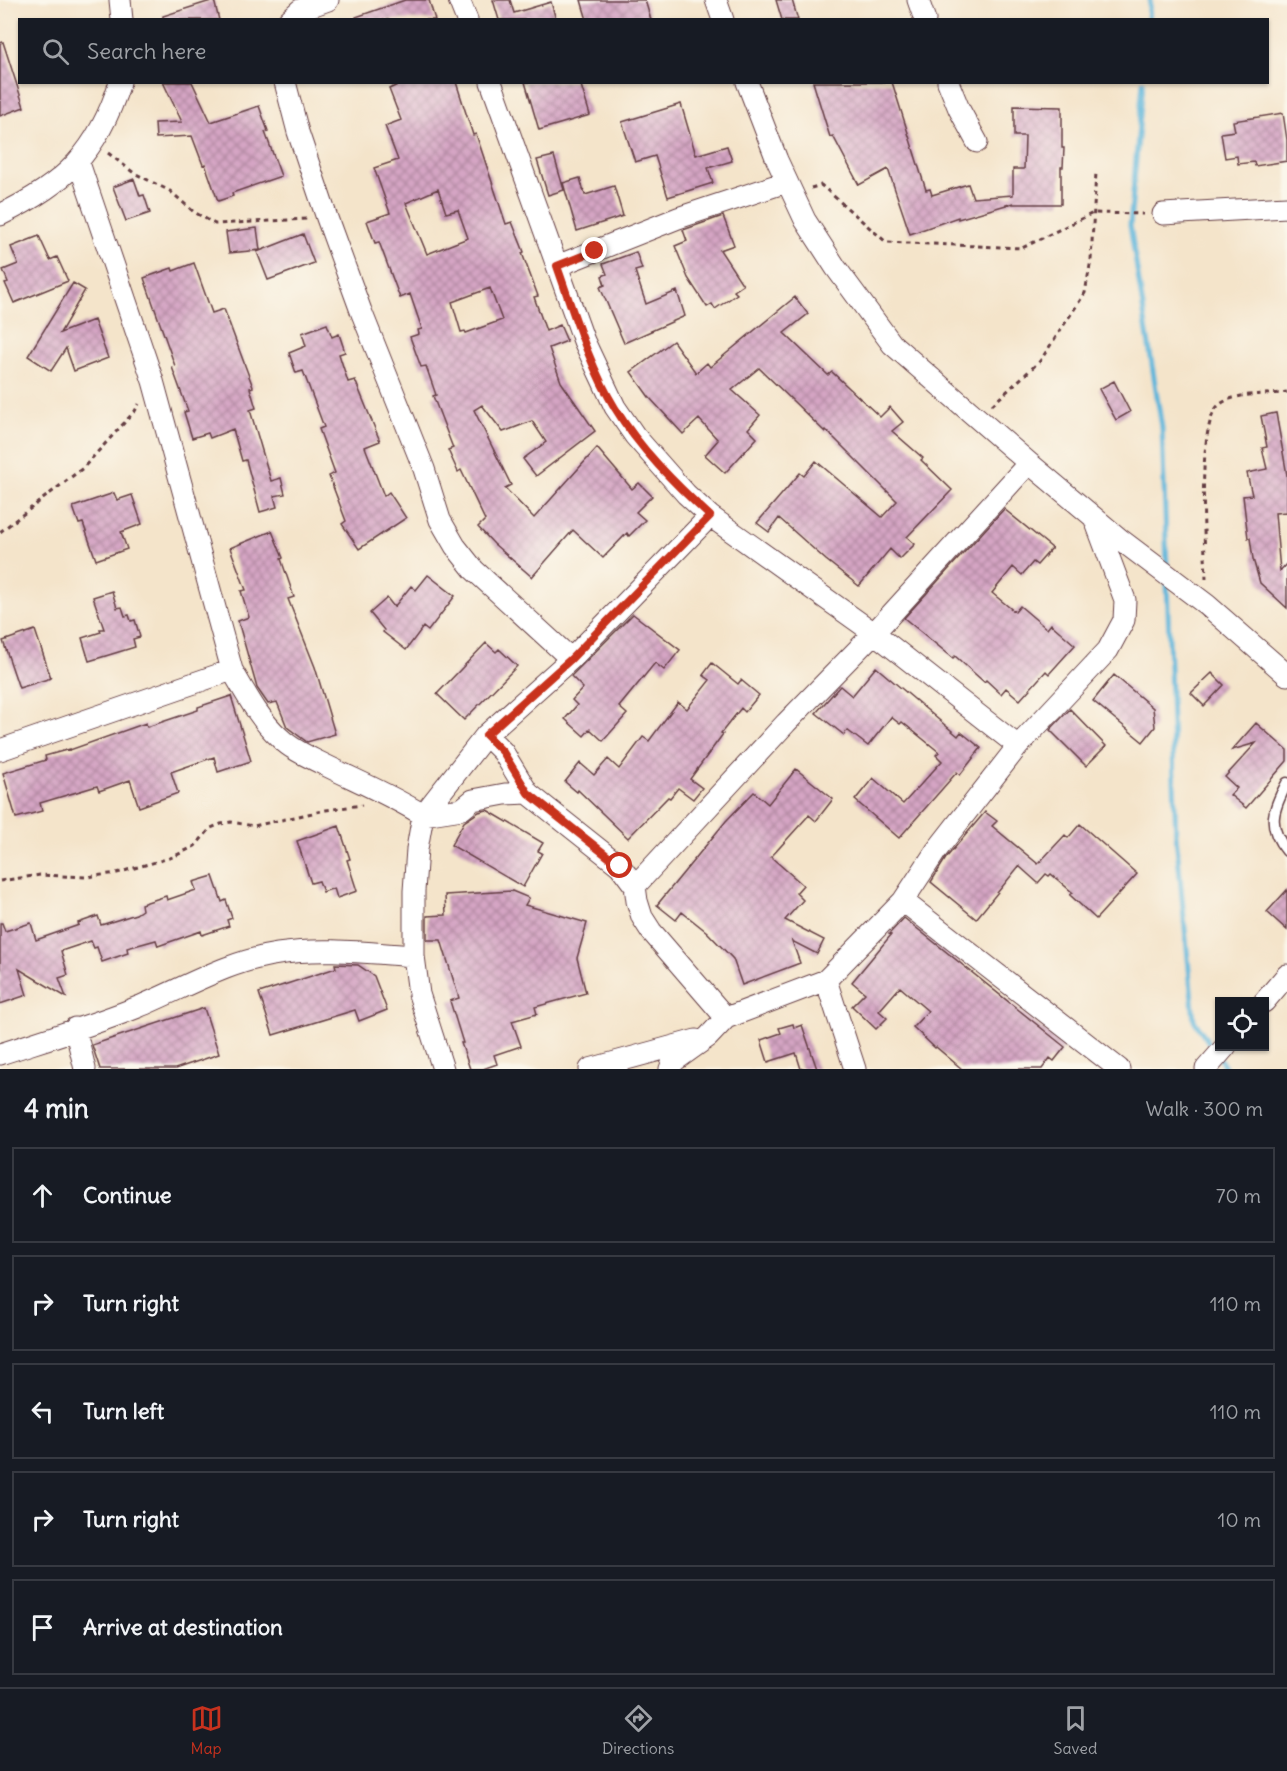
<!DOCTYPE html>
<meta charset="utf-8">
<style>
:root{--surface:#171b24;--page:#242831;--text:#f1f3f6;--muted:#9ea1a6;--line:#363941;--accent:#c8321e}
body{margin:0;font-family:Delius,sans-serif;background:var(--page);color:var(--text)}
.controls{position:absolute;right:18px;bottom:18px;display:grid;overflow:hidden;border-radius:0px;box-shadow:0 2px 4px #0004}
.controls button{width:54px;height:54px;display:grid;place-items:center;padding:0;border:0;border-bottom:2px solid var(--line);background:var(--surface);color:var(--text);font:30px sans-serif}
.stop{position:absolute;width:18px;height:18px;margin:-14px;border:4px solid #c8321e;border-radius:50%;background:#fff}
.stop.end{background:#c8321e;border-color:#fff;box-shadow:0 2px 6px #0008}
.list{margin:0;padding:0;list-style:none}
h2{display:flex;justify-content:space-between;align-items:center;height:78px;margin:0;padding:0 24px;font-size:26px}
h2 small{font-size:20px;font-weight:400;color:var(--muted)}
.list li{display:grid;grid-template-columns:39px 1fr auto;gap:18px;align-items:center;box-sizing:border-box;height:96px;margin:0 12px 12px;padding:0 12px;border:2px solid var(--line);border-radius:0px}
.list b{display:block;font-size:22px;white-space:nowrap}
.list em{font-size:20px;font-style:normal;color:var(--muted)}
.icon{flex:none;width:33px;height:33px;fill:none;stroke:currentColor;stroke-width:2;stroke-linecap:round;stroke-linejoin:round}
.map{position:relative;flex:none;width:1287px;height:1069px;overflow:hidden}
.search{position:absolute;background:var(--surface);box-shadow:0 2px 4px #0004;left:18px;right:18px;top:18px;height:66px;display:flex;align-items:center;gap:15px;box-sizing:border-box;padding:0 21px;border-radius:0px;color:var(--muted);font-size:22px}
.sheet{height:618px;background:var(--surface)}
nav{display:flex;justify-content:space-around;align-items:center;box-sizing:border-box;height:84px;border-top:2px solid var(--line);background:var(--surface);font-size:16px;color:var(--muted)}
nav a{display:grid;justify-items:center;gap:3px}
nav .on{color:var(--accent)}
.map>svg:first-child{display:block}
</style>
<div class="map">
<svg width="1287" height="1069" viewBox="0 0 1287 1069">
<defs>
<pattern id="building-cross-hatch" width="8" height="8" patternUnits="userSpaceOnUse" patternTransform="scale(1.5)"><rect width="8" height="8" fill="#d5a5c4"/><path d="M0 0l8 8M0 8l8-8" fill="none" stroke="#af869f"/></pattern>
</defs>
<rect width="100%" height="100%" fill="#fbf7ec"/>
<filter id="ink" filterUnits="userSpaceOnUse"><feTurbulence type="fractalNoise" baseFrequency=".0167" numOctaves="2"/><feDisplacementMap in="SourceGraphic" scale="12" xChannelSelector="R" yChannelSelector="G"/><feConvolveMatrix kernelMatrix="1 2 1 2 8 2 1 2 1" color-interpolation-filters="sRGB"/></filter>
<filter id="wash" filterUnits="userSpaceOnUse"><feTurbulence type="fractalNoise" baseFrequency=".008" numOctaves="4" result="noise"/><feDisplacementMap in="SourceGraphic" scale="24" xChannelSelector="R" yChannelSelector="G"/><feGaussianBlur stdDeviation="1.35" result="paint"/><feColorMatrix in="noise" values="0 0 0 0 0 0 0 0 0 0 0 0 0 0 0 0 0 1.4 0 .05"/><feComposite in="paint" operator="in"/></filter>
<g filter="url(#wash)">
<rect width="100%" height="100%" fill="#f4e4ca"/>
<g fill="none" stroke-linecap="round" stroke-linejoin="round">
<!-- stream -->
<path stroke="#5db5da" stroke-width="5" d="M1148,20L1150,0
M1143,82L1130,225L1162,428L1167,567
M1167,582L1176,836L1194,1020L1215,1052
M1220,1059L1226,1069"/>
</g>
<g id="blocks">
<!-- building -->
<path fill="url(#building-cross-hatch)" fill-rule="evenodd" d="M214,0L219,20H163V16Z
M405,0H429L435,20H356V17Z
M493,0H510L514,13L551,2L556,20H499Z
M581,0H645L651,20H587Z
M776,0H792L798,20H782Z
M3,42L24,107L0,116V43Z
M163,82H192L211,122L259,106L268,131L265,132L281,176L232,193L233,196L218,201L205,164L203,165L192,136L156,138L155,123L182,122Z
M404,82H456L473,135L476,134L506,224L512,222L524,252L522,253L538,296L534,297L546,331L560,325L567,341L549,348L561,382L595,431L536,476L523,459L546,442L532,421L503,432L482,405L474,410L511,485L505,488L534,518L597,448L632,489L639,483L652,496L636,512L645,520L629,536L627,533L603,558L573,530L532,577L494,544L478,527L485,520L461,470L458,472L448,450L453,448L433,396L436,395L426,366L421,367L410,337L419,334L418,330L422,329L410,294L400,298L379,242L375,243L367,221L390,213L374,168L398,160L385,126L401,120L389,89ZM438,189L446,213L458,210L468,238L427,254L406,203ZM490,288L502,320L466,333L465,331L461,332L452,302Z
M525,82H580L590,115L539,130Z
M813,82H892L926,190L930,189L932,195L968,184L973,198L1013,195V169H1024L1025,136H1014V106L1062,107V148H1064L1063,167H1061V204H1013V203L958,219V217L910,234L888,169L859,185L833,136L830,137Z
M681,104L696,155L727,146L732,161L708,168L713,183L668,197L655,156L635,162L622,122Z
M1283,113L1287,140V161L1255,166L1254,162L1238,164L1237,156L1225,158L1221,133L1235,131L1233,121Z
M554,156L564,190L548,195L537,160Z
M580,178L585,195L614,186L623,216L577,231L563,183Z
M134,179L140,196L144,195L150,213L126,221L113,187Z
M723,216L734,245L720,250L743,285L734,291L737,294L715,309L712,304L707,307L688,278L675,246L687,241L683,230Z
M257,228L260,250L229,253L226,232Z
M303,234L314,263L268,280L257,252Z
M39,236L50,260L57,257L68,281L14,303L5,283L8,282L3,270L18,264L11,247Z
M636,252L642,269L635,271L646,304L677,291L685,316L624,343L600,287L605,285L602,276L607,274L603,264Z
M194,263L212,313L224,309L253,387L250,388L256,408L250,410L271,481L281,478L285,494L274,496L277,507L260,512L246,460L242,461L233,429L210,438L208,433L192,438L184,412L188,411L172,367L175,366L144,278L172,268L173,271Z
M73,283L85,290L60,333L94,320L108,358L74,371L66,348L51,371L28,356Z
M795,297L808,314L784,333L828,375L832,372L880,417L890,407L903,422L892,431L923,458L921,460L952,490L907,537L915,544L900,559L890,549L859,586L826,560L779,518L769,532L757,523L800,473L804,476L816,461L882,517L897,501L826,430L825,432L759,368L732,390L760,415L748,429L757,438L725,473L705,455L718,440L699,419L683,434L649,397L631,372L673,341L696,373L707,363L710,367Z
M327,324L332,337L339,334L345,352L339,354L348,382L355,380L380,441L365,447L384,496L389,492L406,518L359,549L342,524L346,521L329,476L335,473L319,429L324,427L303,371L296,373L289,353L306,346L302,333Z
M1114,381L1130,412L1116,420L1099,389Z
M1276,413L1287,475V512L1275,513L1280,571L1287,563V608L1260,583L1253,559L1250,538H1248L1243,496L1252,495L1247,473L1267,469L1262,448L1267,447L1261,416Z
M114,493L117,500L132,495L142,524L121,532L127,549L96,560L83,523L79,524L73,507Z
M1004,509L1052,548L1037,565L1033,562L1022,575L1013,567L992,593L1015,612L1020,606L1047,629L1051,624L1075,645L1049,674L1046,671L1020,700L1006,688L1001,694L986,680L984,682L955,656L953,658L904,618Z
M272,531L283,558L281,559L294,597L288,599L315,667L335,734L307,742L287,727L277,702L268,704L257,688L238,621L249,617L241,591L246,590L230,548Z
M428,575L455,596L428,631L423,627L406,650L383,632L384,630L370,613L387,598L394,607L411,586L416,590Z
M112,591L117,608L122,607L125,616L129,615L131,621L135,620L140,637L133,639L135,647L89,661L82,638L101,632L100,629H104L93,597Z
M633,614L680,650L664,670L655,663L619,707L627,714L603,741L590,729L584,736L565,719L577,705L572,700L583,688L571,676Z
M35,630L51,678L19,688L3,641Z
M486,643L496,652L499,649L517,666L464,720L437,694Z
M712,663L738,684L741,680L759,695L745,712L741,708L721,733L723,734L690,779L702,788L693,799L678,788L670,798L668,797L628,838L578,790L577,792L565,782L580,763L594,775L608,759L619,769L643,737L649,741L678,702L687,709L710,680L703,675Z
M876,667L958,736L961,732L981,748L960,775L957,772L899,838L855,800L873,778L903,804L942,761L936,755L939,752L902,722L900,724L891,717L868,746L847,730L844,735L816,713L840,686L852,696Z
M1212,673L1224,685L1204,706L1191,693Z
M1114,675L1153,708L1155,727L1143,742L1093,701Z
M231,696L251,761L218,772L214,757L171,772L178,793L139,807L130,780L99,791L97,786L40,803L42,811L16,818L3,773L46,760L45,756L70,749V750L146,723L147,727L198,710V707Z
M1070,709L1106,746L1086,766L1050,730Z
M1256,723L1287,750V761L1246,808L1230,795L1237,788L1225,777L1256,743L1232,750Z
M796,769L833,799L816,821L809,815L771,857L803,885L796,893L803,900L785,920L824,940L817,954L792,941L800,963L742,985L733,959L707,932L682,912L676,920L657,905L726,821L754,792L768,804Z
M487,810L543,843L538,851L542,853L523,887L451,845L464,822L479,812Z
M985,812L997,821L992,826L1038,864L1065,835L1068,838L1080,824L1137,874L1096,919L1070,895L1073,893L1051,874L1049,876L1046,874L1038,883L1019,866L976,919L931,882L946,858Z
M339,826L350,859L347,860L357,891L337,898L334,888L323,892L319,881L311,883L297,841Z
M213,876L222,902L226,900L232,918L227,920L229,926L202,935L201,931L158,946L156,940L127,948L128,953L102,962L97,947L94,948L91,941L61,951L68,975L59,978L66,997L19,969L27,995L0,1004V923H2L5,931L31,923L36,940L79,925L78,923L98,916L101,925L136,914L142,910L141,904L166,896L167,900L196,890L193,882Z
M1287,890V930L1267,912Z
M512,891L529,898L525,905L587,923L577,958L586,993L535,1007L537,1014L512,1021L521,1046L494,1055L497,1064L483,1069H470L461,1043H463L450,1001L459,998L441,940H427V916L446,915L445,895Z
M904,918L1065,1047L1054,1061L1050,1058L1042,1069H962L936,1047L935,1048L913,1027L928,1011L900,987L879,1011L887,1018L876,1029L852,1006L865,993L852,982L891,935L889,934Z
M335,964L358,965L374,976L387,1010L359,1021L355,1010L273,1035L259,993L336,968Z
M204,1008L219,1054L175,1069H100L92,1045Z
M793,1024L794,1028L802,1025L817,1069H801L796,1053L768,1062L761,1040L781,1033L779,1028Z"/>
</g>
</g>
<g filter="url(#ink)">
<use href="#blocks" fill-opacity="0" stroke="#643d43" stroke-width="1.5"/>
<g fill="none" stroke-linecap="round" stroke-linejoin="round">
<!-- lane casing -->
<g stroke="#643d43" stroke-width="13">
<path id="lane" d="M1287,783C1273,809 1266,826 1287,851"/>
</g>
<!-- street casing -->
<g stroke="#643d43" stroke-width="23">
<path id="street" d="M120,0L122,20
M459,0L467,20
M716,0L723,20
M918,0L925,20
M289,20L300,10L328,0
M285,82L298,132L327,218L361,311L424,469L440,520L455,546L474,570L571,659
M491,82L584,341L615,407L635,436L686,494L710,516L874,633L1018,746
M747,82L777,160L805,220L836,268L892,344L1029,463L1121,540L1207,605L1287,675
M948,82L959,109L977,142
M79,163L153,381L232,670C246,694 259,719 280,738C292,750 309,757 323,764C357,781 391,795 423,815L462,809L473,800L505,794L528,793
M1163,214L1287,207
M0,215C65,184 98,152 120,82
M557,266L678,218L786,182
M486,735L503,752L528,793L620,866L635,886L637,901L642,917L651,931L726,1018
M0,750L232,670
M635,886L786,723L874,633L1029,463
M903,901L1119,1069
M826,980L855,1069
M1264,1002L1287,975
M75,1028L85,1069
M0,1054C46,1039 93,1025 138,1007C184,988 228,961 278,954C323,947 369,953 414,956
M443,1069L419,994L414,956V891L417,849L423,815L486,735L571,659L710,516
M590,1069L696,1040
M670,1069L673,1062L708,1037L726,1018L826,980L903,901L936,851L1018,746L1108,650L1124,620L1125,600L1095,520
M1206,1069L1226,1046"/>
</g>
<!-- path -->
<path stroke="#643d43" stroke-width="3" stroke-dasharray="4.5 4.5" stroke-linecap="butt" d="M108,153L134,173L170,191L194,212L215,224L307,219
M811,188L821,185L886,242L1022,248L1093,213L1143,214
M992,405L1040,361L1085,293L1091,260L1096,172
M0,532L83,468L135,411L139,404
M1206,579C1205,546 1196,424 1219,405C1237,391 1266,396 1287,392
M0,881L40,875L87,877L117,873L173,857L195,846L211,828L221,824L231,822L254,826L326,810L362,805"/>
<!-- lane -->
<use href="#lane" stroke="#fff" stroke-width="10"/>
<!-- street -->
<use href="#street" stroke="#fff" stroke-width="21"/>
</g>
</g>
<g fill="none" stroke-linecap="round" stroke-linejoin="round" filter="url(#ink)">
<!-- route -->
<path stroke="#c8321e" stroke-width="8" d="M595,251L557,266C574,314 589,365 615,408C639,448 675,484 710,516L571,659L486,735L503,752L528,793L620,866"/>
</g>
</svg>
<div class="controls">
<button><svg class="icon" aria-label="locate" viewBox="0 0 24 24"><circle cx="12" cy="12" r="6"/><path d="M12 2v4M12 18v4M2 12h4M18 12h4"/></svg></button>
</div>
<div class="stop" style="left:620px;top:866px"></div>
<div class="stop end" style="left:595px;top:251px"></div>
<div class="search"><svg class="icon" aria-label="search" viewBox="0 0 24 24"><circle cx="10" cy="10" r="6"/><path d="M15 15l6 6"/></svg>Search here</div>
</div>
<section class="sheet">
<h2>4 min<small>Walk · 300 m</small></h2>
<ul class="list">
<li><svg class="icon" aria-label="ahead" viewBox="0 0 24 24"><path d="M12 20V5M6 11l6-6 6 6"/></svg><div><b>Continue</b></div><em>70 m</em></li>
<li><svg class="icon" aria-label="right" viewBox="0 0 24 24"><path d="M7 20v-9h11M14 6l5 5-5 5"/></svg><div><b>Turn right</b></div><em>110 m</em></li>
<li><svg class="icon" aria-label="left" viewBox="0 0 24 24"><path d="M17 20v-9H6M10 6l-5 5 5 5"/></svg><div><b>Turn left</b></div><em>110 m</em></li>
<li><svg class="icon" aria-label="right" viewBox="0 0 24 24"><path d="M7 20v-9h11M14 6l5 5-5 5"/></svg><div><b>Turn right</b></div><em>10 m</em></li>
<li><svg class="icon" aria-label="arrive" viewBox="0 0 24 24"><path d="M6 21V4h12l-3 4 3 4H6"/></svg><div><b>Arrive at destination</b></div></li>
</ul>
</section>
<nav>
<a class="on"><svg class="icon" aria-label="map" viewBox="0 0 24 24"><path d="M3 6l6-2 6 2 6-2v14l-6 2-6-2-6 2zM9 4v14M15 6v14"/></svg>Map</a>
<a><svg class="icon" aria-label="directions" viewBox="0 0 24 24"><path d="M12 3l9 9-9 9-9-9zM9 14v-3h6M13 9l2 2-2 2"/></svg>Directions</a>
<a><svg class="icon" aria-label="saved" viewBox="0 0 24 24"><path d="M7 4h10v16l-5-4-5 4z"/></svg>Saved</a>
</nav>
